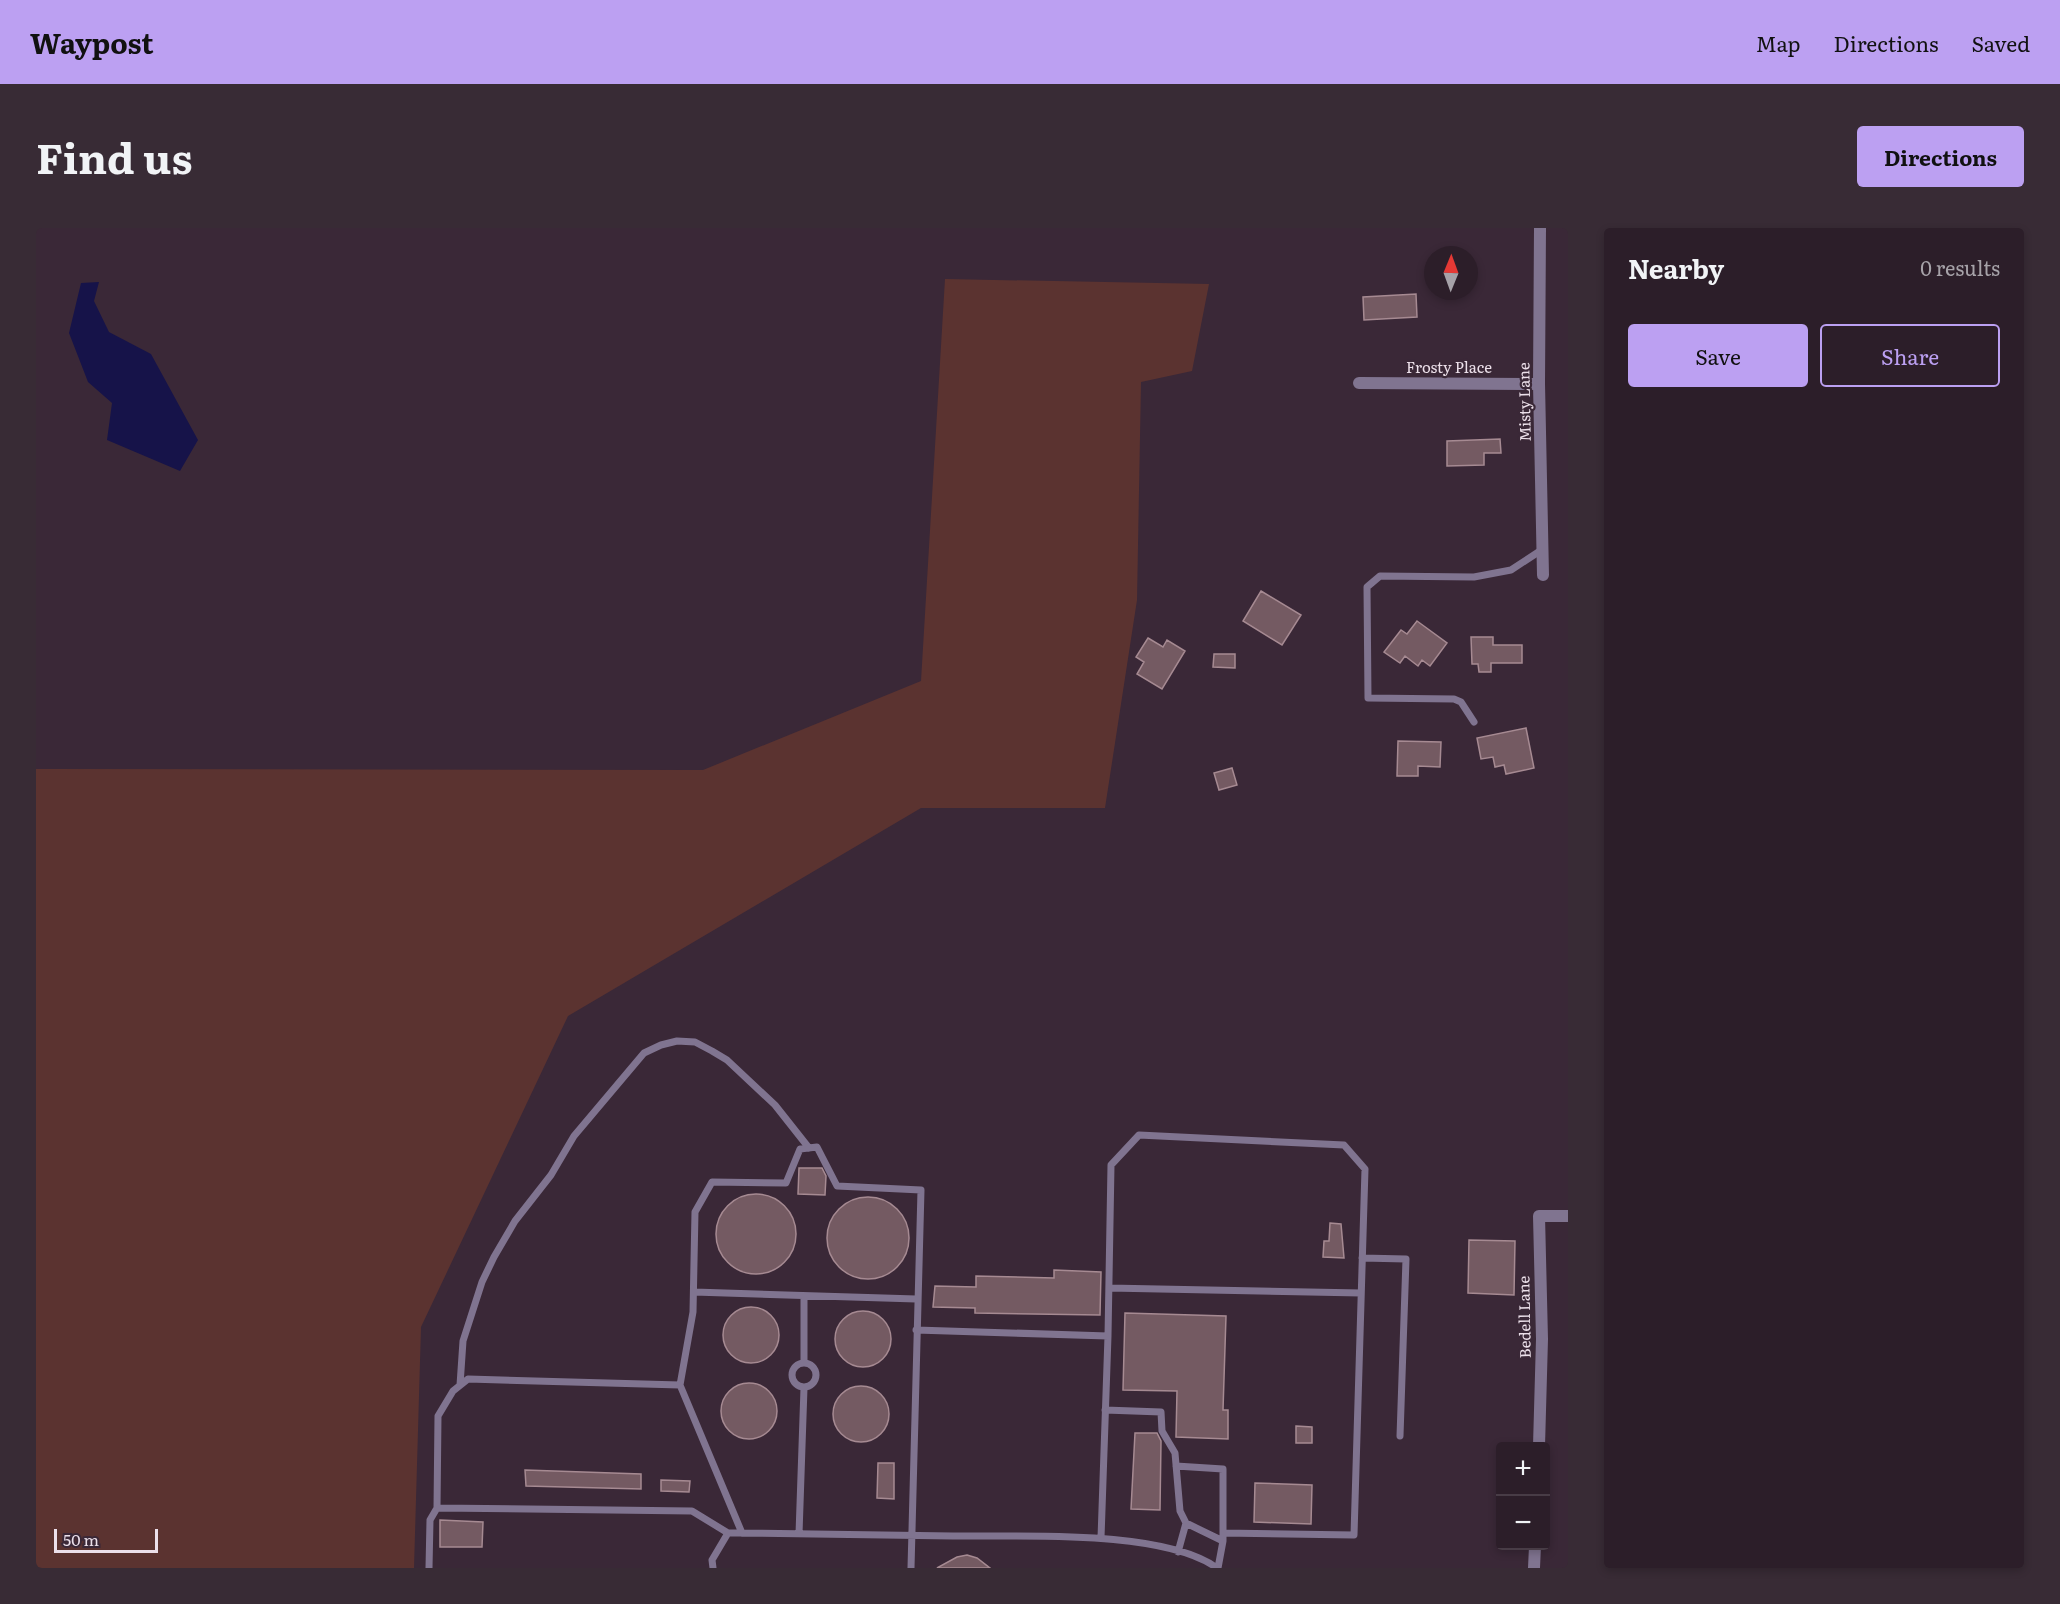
<!DOCTYPE html>
<meta charset="utf-8">
<style>
:root{--surface:#2c1e29;--page:#382b35;--text:#f1f3f6;--muted:#a6a2a8;--line:#483c46;--accent:#bca0f2}
body{margin:0;font-family:Literata,serif;background:var(--page);color:var(--text)}
.controls{position:absolute;right:18px;bottom:18px;display:grid;overflow:hidden;border-radius:6px;box-shadow:0 3px 9px #0003}
.controls button{width:54px;height:54px;display:grid;place-items:center;padding:0;border:0;border-bottom:2px solid var(--line);background:var(--surface);color:var(--text);font:30px sans-serif}
.compass{position:absolute;left:1388px;top:18px;width:54px;height:54px;border-radius:50%;background:var(--surface);box-shadow:0 3px 9px #0003;rotate:1deg}
.scale{position:absolute;left:18px;bottom:15px;width:104px;box-sizing:border-box;padding-left:6px;border:3px solid #ece0ea;border-top:0;font-size:16px;line-height:21px;white-space:nowrap;color:#ece0ea;-webkit-text-stroke:4px #3a2837;paint-order:stroke}
.list{margin:0;padding:0;list-style:none}
h2{display:flex;justify-content:space-between;align-items:center;height:78px;margin:0;padding:0 24px;font-size:26px}
h2 small{font-size:20px;font-weight:400;color:var(--muted)}
.actions{display:flex;gap:12px;padding:18px 24px}
.actions a{flex:1;padding:14px 0;border:2px solid var(--accent);border-radius:6px;text-align:center;font-size:21px;color:var(--accent)}
.actions .main{background:var(--accent);color:#111}
.map{position:relative;flex:none;width:1532px;height:1340px;overflow:hidden;border-radius:6px}
header{display:flex;align-items:center;gap:36px;box-sizing:border-box;height:84px;padding:0 30px;background:var(--accent);color:#111}
header strong{font-size:28px}
nav{display:flex;gap:33px;margin-inline-start:auto;font-size:21px}
.intro{display:flex;align-items:center;justify-content:space-between;box-sizing:border-box;height:144px;padding:0 36px}
h1{margin:0;font-size:42px}
.button{padding:15px 27px;border-radius:6px;background:var(--accent);color:#111;font-size:21px;font-weight:700}
main{display:flex;gap:36px;padding:0 36px}
aside{flex:1;background:var(--surface);border-radius:6px;box-shadow:0 3px 9px #0003}
.map>svg:first-child{display:block}
</style>
<header>
<strong>Waypost</strong>
<nav><a>Map</a><a>Directions</a><a>Saved</a></nav>
</header>
<div class="intro"><h1>Find us</h1><a class="button">Directions</a></div>
<main>
<div class="map">
<svg width="1532" height="1340" viewBox="0 0 1532 1340">
<rect width="100%" height="100%" fill="#3a2837"/>
<!-- green -->
<path fill="#5b3330" d="M909,51L1173,56L1156,143L1105,154L1101,372L1069,580H885L532,788L385,1099L378,1340H0V541L667,542L885,453Z"/>
<!-- water -->
<path fill="#161349" d="M63,54L58,73L73,104L115,126L162,212L144,243L71,212L76,175L52,154L33,105L45,55Z"/>
<!-- building -->
<path fill="#745a62" stroke="#a68a92" stroke-width="1.5" d="M1380,66L1381,89L1328,92L1327,69Z
M1464,211L1465,225H1448V237L1411,238V213Z
M1225,363L1265,387L1246,417L1207,393Z
M1381,393L1411,415L1394,438L1386,432L1382,438L1369,428L1364,435L1348,424L1365,402L1371,406Z
M1435,409H1457V417H1486V435H1455V444H1443L1442,436H1436Z
M1112,410L1127,419L1131,412L1149,423L1126,461L1101,446L1108,434L1100,429Z
M1178,426H1199V440L1177,439Z
M1490,500L1498,540L1470,546L1468,537L1459,539L1457,529L1445,531L1441,510Z
M1362,513L1405,514L1404,539L1382,538V548H1361Z
M1196,540L1201,557L1183,562L1178,545Z
M763,940H786L790,948L789,967L762,966Z
M680 1006a40 40 0 1 1 80 0a40 40 0 1 1-80 0Z
M791 1010a41 41 0 1 1 82 0a41 41 0 1 1-82 0Z
M1294,995L1305,996L1308,1030L1287,1029L1288,1013H1293Z
M1433,1012L1479,1013L1478,1067L1432,1065Z
M1018,1042L1065,1044L1064,1087L939,1085V1080L897,1079L899,1058L940,1059V1048L1018,1050Z
M687 1107a28 28 0 1 1 56 0a28 28 0 1 1-56 0Z
M799 1111a28 28 0 1 1 56 0a28 28 0 1 1-56 0Z
M1089,1085L1190,1088L1187,1182H1192V1211L1140,1209L1141,1163L1087,1162Z
M685 1183a28 28 0 1 1 56 0a28 28 0 1 1-56 0Z
M797 1186a28 28 0 1 1 56 0a28 28 0 1 1-56 0Z
M1260,1198L1276,1199V1215H1260Z
M1099,1205H1121L1125,1213L1124,1282L1095,1281Z
M842,1235H858V1271L841,1270Z
M489,1242L605,1246V1261L490,1258Z
M625,1252L654,1253L653,1264L625,1263Z
M1219,1255L1276,1257L1275,1296L1218,1294Z
M404,1292L447,1294L446,1319H404Z
M931,1327L941,1330L954,1340H901L921,1329Z"/>
<g fill="none" stroke-linecap="round" stroke-linejoin="round">
<!-- service -->
<path stroke="#807490" stroke-width="7" d="M1438,494L1425,474L1418,471L1332,470L1331,359L1344,348L1438,349L1475,342L1507,321
M1326,1030L1370,1031L1364,1208
M1073,1060L1325,1065
M658,1064L880,1071
M880,1102L1072,1108L1065,1310
M1072,1108L1075,937L1103,907L1308,917L1329,941L1318,1307L1187,1305
M756 1147a12 12 0 1 1 24 0a12 12 0 1 1-24 0Z
M768,1135V1068
M424,1157L427,1113L446,1054L458,1029L479,993L515,947L538,908L608,825L625,817L641,813L659,814L676,823L691,832L739,877L773,920
M644,1157L657,1084L659,984L676,954L750,955L764,921L781,919L801,958L885,962L875,1340
M1069,1182L1125,1184L1126,1203L1139,1225L1144,1283L1150,1295L1142,1324
M1140,1238L1187,1241V1313
M1150,1295L1187,1313L1182,1340
M706,1305L644,1157L432,1151L417,1163L402,1188L401,1280L656,1283L692,1305H706C776,1306 846,1307 917,1308C984,1309 1127,1301 1181,1340
M763,1306L768,1160
M393,1340L394,1292L401,1280
M677,1340L676,1332L692,1305"/>
<!-- minor -->
<path stroke="#807490" stroke-width="12" d="M1504,0L1503,156L1507,347
M1323,155L1503,156
M1503,1218L1506,1111L1503,988H1532
M1498,1340L1499,1318"/>
</g>
<g text-anchor="middle" stroke-width="4.5" stroke-linejoin="round" paint-order="stroke">
<!-- street labels -->
<g font-size="15" fill="#ece0ea" stroke="#3a2837">
<text x="1413" y="145">Frosty Place</text>
<text transform="translate(1489 174) rotate(-91)" y="5">Misty Lane</text>
<text transform="translate(1489 1089) rotate(-91)" y="5">Bedell Lane</text>
</g>
</g>
</svg>
<div class="controls">
<button>+</button>
<button>−</button>
</div>
<svg class="compass" viewBox="-18 -18 36 36"><path d="M0-13l5 13h-10z" fill="#e53935"/><path d="M0 13l5-13h-10z" fill="#a6a2a8"/></svg>
<div class="scale">50 m</div>
</div>
<aside>
<h2>Nearby<small>0 results</small></h2>
<ul class="list">
</ul>
<div class="actions"><a class="main">Save</a><a>Share</a></div>
</aside>
</main>
